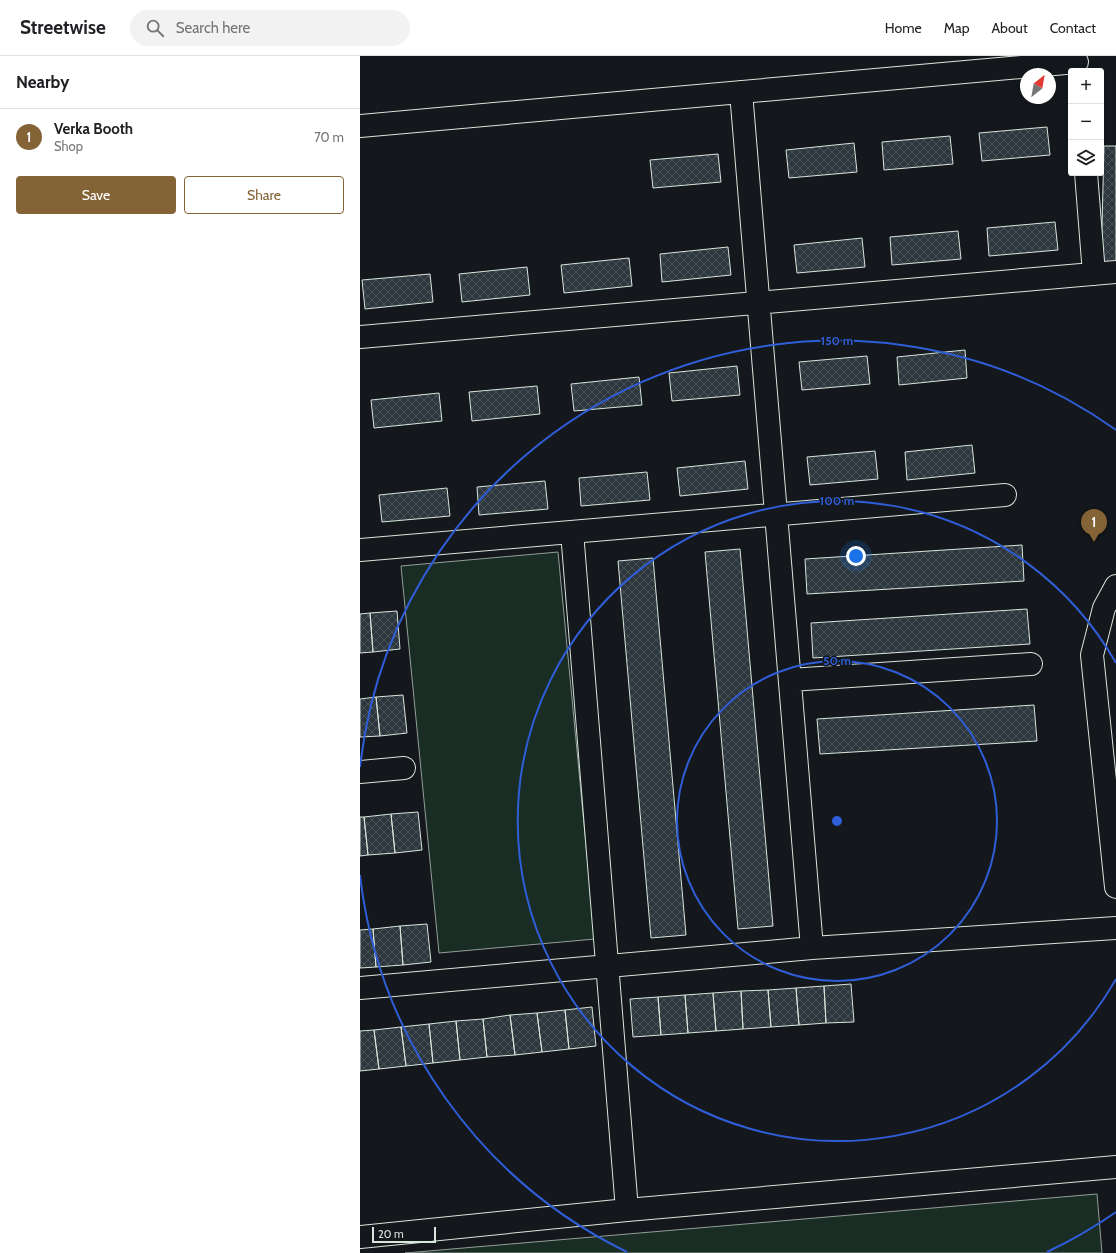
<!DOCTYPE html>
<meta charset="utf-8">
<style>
:root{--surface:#fff;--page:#f2f2f2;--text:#202124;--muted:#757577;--line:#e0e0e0;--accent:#846436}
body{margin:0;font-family:Cabin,sans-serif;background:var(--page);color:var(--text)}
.controls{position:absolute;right:12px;top:12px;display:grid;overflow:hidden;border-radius:4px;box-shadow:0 2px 6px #0003}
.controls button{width:36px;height:36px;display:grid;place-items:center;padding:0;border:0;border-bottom:1px solid var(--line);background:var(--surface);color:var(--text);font:20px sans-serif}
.compass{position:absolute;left:660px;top:12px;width:36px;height:36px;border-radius:50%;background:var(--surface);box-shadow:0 2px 6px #0003;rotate:31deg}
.scale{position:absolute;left:12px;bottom:10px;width:64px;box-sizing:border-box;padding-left:4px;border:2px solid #d8e6dc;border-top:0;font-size:11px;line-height:14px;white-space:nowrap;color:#d8e6dc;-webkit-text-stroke:3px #14181c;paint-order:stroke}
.you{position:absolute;left:496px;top:500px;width:14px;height:14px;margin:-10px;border:3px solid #fff;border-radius:50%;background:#1a73e8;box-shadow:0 0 0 6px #1a73e833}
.badge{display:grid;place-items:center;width:26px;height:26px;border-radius:50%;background:var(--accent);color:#fff;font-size:13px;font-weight:700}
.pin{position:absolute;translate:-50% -33px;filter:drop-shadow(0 1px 2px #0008)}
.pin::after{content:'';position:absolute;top:21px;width:14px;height:12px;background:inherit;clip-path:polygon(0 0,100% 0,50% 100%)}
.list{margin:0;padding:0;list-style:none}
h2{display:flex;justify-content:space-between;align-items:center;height:52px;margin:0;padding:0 16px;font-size:17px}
h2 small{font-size:13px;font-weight:400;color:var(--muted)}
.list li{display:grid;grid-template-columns:26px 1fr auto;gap:12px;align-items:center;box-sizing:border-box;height:56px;padding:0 16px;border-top:1px solid var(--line)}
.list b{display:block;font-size:15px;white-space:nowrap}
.list p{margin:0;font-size:13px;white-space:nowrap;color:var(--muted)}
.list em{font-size:13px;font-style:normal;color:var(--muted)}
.actions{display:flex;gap:8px;padding:12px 16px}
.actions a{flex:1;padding:9px 0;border:1px solid var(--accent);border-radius:4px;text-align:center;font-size:14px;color:var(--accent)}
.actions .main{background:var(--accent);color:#fff}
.icon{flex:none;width:22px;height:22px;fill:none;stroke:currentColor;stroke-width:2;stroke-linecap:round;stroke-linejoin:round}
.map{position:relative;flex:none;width:756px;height:1197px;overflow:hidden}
header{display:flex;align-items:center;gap:24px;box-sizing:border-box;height:56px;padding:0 20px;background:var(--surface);border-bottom:1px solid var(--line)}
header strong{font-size:19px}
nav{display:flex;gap:22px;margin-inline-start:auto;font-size:14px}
.search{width:280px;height:36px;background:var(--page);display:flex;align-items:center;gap:10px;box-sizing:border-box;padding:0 14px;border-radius:22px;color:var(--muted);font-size:15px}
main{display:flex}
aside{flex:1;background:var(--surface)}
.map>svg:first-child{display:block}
</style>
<header>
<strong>Streetwise</strong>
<div class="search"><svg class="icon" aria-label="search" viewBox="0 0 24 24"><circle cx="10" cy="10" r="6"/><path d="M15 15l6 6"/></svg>Search here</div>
<nav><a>Home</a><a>Map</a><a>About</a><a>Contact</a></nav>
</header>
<main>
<aside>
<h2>Nearby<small></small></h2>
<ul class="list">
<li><span class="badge">1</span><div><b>Verka Booth</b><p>Shop</p></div><em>70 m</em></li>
</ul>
<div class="actions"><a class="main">Save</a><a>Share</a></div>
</aside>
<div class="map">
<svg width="756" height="1197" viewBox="0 0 756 1197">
<defs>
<pattern id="building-cross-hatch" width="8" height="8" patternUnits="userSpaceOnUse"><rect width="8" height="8" fill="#2c363c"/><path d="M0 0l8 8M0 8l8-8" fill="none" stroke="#4a5358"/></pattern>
</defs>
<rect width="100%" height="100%" fill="#14181c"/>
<!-- park -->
<path fill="#1a2d24" stroke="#939e99" d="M198,496L235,883L79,897L41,510Z
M737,1138L742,1197H45Z"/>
<!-- building -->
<path fill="url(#building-cross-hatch)" stroke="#d8e6dc" d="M687,71L690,99L622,105L619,77Z
M590,80L593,108L524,114L522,86Z
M494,87L497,116L429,122L426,94Z
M744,90H756V210L741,211Z
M358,98L361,126L293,132L290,104Z
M695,166L698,194L629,200L627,172Z
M598,175L601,203L532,209L530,181Z
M502,182L505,211L437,217L434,189Z
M368,191L371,219L302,226L300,198Z
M269,202L272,230L204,237L201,209Z
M167,211L170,239L102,246L99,218Z
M70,218L73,246L5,253L2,224Z
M605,294L607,322L539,329L537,301Z
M507,300L510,328L442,334L439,306Z
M377,310L380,339L312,345L309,317Z
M279,321L282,349L214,355L211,328Z
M177,330L180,358L112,365L109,336Z
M79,337L82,365L14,372L11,344Z
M612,389L615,417L547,424L545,396Z
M515,395L518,423L450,429L447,401Z
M385,405L388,433L320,440L317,412Z
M287,416L290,444L221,450L219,422Z
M185,425L188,453L119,459L117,431Z
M87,432L90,460L22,466L19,439Z
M662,489L664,525L447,538L445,503Z
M380,493L413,870L378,873L345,496Z
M293,502L326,879L291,882L258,505Z
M667,553L670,588L453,602L451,567Z
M37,555L40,593L13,596L10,557Z
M10,557L13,596L0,597V558Z
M43,639L47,677L20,680L16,641Z
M16,641L20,680L0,681V643Z
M674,649L677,685L460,698L457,663Z
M58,756L62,794L35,797L31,758Z
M31,758L35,797L8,799L4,761Z
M0,761H4L8,799L0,800Z
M67,868L71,906L43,909L40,870Z
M40,870L43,909L16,911L13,873Z
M13,873L16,911L0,912V874Z
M491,928L494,966L466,967L464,930Z
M464,930L466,967L439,969L436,932Z
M436,932L439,969L411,971L408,934Z
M408,934L411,971L383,973L381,935Z
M381,935L383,973L356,975L353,937Z
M353,937L356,975L328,977L325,939Z
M325,939L328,977L301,979L298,941Z
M298,941L301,979L273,981L270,943Z
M232,951L236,990L209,993L205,954Z
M205,954L209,993L182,996L177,957Z
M177,957L182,996L155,999L150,959Z
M150,959L155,999L127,1001L123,963Z
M123,963L127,1001L100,1004L96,965Z
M96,965L100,1004L73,1007L69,968Z
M69,968L73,1007L46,1010L41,971Z
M41,971L46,1010L19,1013L14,974Z
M14,974L19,1013L0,1015V975Z"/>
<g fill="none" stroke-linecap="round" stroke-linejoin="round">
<!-- minor casing -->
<g stroke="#d8e6dc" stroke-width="24">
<path id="minor" d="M381,36L452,892
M0,70L717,6
M726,117L734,218
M0,281L756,216
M212,476L267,1154
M0,494L645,439
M756,530L744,552L732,599L756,831
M430,624L671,608
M0,716L44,712
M0,932L452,892L756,872
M0,1181L267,1154L756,1111"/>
</g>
<!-- minor -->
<use href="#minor" stroke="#14181c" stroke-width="22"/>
</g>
<!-- distance rings -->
<g fill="none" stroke="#305dd8" stroke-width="2">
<circle cx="477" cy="765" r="160"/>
<path d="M756 923A320 320 0 1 1 756 607"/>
<path d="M756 1156A480 480 0 0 1 687 1196M267 1196A480 480 0 0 1 0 819M0 711A480 480 0 0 1 756 374"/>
</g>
<circle cx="477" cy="765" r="6" fill="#305dd8" stroke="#14181c" stroke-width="2"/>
<g font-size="12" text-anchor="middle" font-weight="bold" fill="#305dd8" stroke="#14181c" stroke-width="3" stroke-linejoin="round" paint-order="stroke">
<text x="477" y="289">150 m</text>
<text x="477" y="449">100 m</text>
<text x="477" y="609">50 m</text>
</g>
</svg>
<div class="controls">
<button>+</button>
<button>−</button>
<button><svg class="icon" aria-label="layers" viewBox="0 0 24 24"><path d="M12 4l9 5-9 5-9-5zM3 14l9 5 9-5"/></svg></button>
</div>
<svg class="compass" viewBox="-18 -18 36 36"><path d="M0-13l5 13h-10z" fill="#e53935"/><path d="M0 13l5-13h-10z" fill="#757577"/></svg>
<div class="scale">20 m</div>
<div class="you"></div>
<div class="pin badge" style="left:734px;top:486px">1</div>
</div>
</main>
